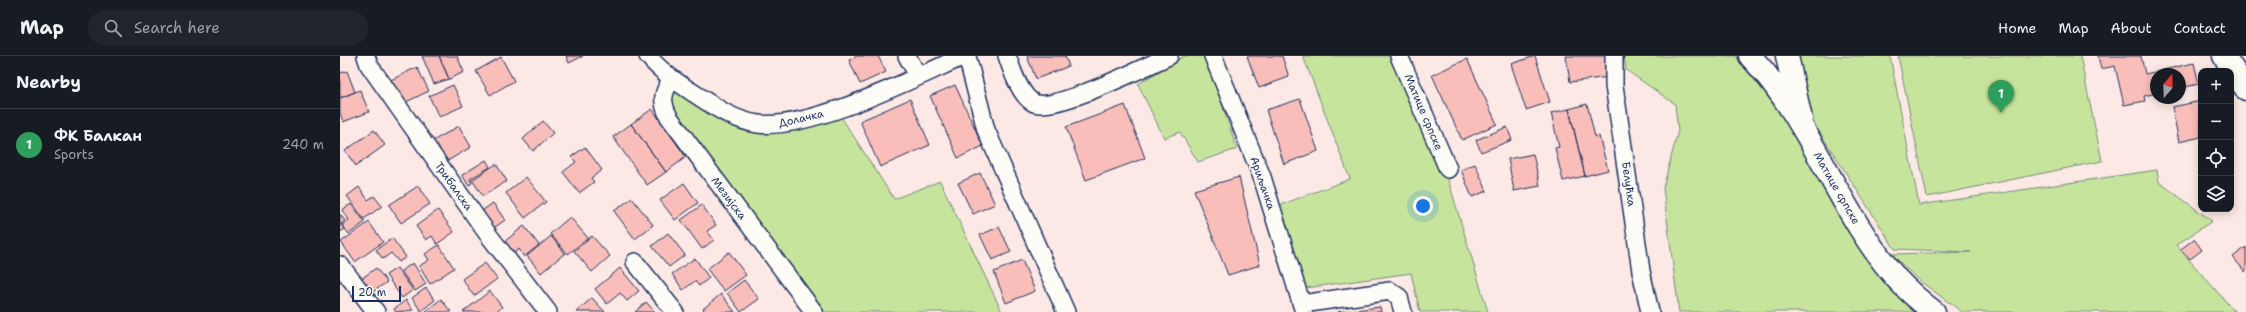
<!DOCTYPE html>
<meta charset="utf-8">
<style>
:root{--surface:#171b24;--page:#20242c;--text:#f1f3f6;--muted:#9ea1a6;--line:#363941;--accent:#ea580c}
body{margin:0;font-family:"Shantell Sans",sans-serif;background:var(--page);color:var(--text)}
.controls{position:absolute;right:12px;top:12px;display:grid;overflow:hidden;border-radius:8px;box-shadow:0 2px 10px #0003}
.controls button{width:36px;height:36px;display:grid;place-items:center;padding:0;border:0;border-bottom:1px solid var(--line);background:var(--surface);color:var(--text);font:20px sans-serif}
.compass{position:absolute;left:1810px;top:12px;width:36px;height:36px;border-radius:50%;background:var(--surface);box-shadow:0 2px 10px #0003;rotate:19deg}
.scale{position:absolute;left:12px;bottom:10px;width:49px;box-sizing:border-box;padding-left:4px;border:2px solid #1b2f5e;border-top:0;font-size:11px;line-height:14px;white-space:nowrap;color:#1b2f5e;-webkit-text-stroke:3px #fdfcf7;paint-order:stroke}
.you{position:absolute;left:1083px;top:150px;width:14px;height:14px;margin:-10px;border:3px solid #fff;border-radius:50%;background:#1a73e8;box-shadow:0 0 0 6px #1a73e833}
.badge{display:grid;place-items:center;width:26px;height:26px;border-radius:50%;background:var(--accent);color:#fff;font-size:13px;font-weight:700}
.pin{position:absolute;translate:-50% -33px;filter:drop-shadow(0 1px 2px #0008)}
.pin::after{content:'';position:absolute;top:21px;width:14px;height:12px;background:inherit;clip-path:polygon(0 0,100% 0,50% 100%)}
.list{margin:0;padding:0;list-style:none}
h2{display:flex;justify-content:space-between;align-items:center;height:52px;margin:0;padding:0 16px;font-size:17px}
h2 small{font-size:13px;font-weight:400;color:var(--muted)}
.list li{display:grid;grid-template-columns:26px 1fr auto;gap:12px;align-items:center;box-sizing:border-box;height:72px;padding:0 16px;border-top:1px solid var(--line)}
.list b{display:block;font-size:15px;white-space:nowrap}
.list p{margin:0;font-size:13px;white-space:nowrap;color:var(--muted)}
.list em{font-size:13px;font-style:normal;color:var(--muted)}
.icon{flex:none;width:22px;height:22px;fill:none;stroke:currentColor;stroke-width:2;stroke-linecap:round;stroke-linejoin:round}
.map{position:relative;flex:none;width:1906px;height:256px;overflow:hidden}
header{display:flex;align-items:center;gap:24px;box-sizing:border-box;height:56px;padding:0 20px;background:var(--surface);border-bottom:1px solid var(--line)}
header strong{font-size:19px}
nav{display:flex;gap:22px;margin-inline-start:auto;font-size:14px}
.search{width:280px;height:36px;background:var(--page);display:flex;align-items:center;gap:10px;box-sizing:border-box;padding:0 14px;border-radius:22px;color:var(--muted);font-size:15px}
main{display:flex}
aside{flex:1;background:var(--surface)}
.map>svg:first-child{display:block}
</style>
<header>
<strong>Map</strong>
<div class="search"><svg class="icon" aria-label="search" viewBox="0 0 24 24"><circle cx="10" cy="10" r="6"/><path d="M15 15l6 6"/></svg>Search here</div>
<nav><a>Home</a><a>Map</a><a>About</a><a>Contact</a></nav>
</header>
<main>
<aside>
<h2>Nearby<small></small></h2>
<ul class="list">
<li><span class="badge" style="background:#2e9e5b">1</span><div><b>ФК Балкан</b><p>Sports</p></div><em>240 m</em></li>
</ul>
</aside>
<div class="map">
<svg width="1906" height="256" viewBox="0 0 1906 256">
<rect width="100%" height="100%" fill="#fce9e5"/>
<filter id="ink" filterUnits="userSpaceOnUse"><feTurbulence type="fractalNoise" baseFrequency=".025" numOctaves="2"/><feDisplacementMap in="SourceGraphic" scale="8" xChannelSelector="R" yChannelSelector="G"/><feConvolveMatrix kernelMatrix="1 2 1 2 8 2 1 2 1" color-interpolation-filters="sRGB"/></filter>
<g filter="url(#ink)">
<!-- green -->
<path fill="#c7e49c" stroke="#718a7d" d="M844,0H866L897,93L858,106L840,76L824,82L798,28Z
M963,0H1050L1104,110L1148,256H1080L1071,217L959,233L935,151L1010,123Z
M1284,0H1396L1410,14L1465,85L1590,256H1339L1323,132L1338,75L1335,48L1286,14Z
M1455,0H1550L1579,149L1817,114L1819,126L1872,165L1836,189L1895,256H1622L1577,223L1552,198L1631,196L1555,193L1473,66Z
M1558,0H1740L1762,105L1587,141Z
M332,23L408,65L496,53L554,143L600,125L662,256H474L324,49Z"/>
<!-- building -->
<path fill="#fabeba" stroke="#1b2f5e" d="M82,0H99L109,23L94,28Z
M99,0H117L124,16L109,23Z
M226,0H243L229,7Z
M517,0H538L546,16L520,28L509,4Z
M687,0H725L729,10L696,23Z
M907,0H942L949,21L919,32Z
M1195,0L1210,46L1186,54L1171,8Z
M1226,0H1266L1269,21L1230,26Z
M1758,0H1801L1805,18L1854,7L1859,28L1840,32V18H1816V37L1804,40L1805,45L1784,49L1775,10L1761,13Z
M161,1L174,25L150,39L136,15Z
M1127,3L1157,68L1122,84L1092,19Z
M77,11L89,35L62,48L51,24Z
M7,15L15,36L0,42V17Z
M113,29L123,50L99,61L89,40Z
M615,29L643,90L618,102L590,40Z
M20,34L29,56L3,66L0,57V42Z
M570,43L590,89L540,111L520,65Z
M960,43L978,95L944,108L926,54Z
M1861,45V81L1839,86L1832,51Z
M1247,48L1255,81L1259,80L1268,114L1245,120L1229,53Z
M785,49L805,102L746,124L726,71Z
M312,53L346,101L326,116L291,68Z
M1229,53L1245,120L1223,125L1215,92L1219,91L1211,57Z
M203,65L213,77L193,95L183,83Z
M291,68L326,116L307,129L273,81Z
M119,70L131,91L104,107L91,86Z
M1167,71L1172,84L1141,96L1136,84Z
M34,74L45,89L16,110L5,95Z
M245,91L262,114L251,122L254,126L239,137L223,116L236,106L231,101Z
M1193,98L1200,130L1174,135L1168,103Z
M146,104L150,111L130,123L132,127L129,130L122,119Z
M156,108L167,125L143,140L132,124Z
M1135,108L1147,135L1132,141L1121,114Z
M640,117L655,148L633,158L618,127Z
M186,121L206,146L185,162L166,137Z
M899,121L920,209L888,219L854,134Z
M344,127L358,147L335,164L320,144Z
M78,130L90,148L61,167L49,149Z
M19,131L28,144L34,140L42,150L24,163L7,140Z
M292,142L313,169L295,183L274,155Z
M153,147L165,164L151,174L139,157Z
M11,148L25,166L9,178L2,169L9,164L2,154Z
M362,149L376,169L367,175L374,184L362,193L341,164Z
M98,154L114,176L97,188L92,180L86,184L76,170Z
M0,158L5,165L1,168L5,173L0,176Z
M230,161L248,182L228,198L210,178Z
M29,166L43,186L15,206L1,186Z
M184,170L199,189L184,201L179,193L173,198L164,186Z
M659,171L671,196L652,204L640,179Z
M328,177L345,199L329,211L312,190Z
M211,180L225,197L201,217L187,200Z
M252,180L270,200L252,216L234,195Z
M52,182L66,201L59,206L51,197L43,203L36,194Z
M1854,183L1862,194L1850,203L1841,193Z
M99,189L114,212L90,228L79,210L89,204L85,198Z
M1906,191V214L1905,216L1893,201Z
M389,196L406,219L384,235L367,213Z
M355,202L369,222L359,230L355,225L343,234L332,218Z
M682,204L695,235L666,247L654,216Z
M73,207L86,228L75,235L61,215Z
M145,207L157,223L134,240L122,223Z
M36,212L47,226L31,237L21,223Z
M57,212L73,234L62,242L46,219Z
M280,212L299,235L287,245L280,237L267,248L255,233Z
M404,224L419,243L401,256L387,237Z
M86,232L95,244L81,255L72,242Z
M150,235L162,251L156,256H123Z
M381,238L395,256H366L363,253Z
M252,242L265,256H236Z
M101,243L111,256H85Z
M66,244L73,254L56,256L54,253Z
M306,246L315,256H295Z
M1040,251L1041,256H998Z"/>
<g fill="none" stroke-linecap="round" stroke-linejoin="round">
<!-- street casing -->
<g stroke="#1b2f5e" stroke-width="20">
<path id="street" d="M26,0L29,9L147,177L208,256
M308,0C321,16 338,27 355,38C373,50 395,65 418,68C471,74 574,22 624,0
M567,0L578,20
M627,0L646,74L726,256
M667,0C672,14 680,40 694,47C715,56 806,10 829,0
M873,0L922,121L964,256
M1059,0L1108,113
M1274,0V30L1278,56L1301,215L1310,256
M332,23C322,37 321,46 329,61L474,256
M295,206L335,256
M0,209L36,256
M962,248L1050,235L1059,241L1063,256"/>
</g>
<!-- secondary casing -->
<g stroke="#1b2f5e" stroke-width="25">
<path id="secondary" d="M1410,0C1472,65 1498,156 1557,223C1568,235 1581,246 1594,256
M1447,0L1461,63
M1884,0L1906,33"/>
</g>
<!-- street -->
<use href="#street" stroke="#fdfcf7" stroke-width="17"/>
<!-- secondary -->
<use href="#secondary" stroke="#fdfcf7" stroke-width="22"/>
</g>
</g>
<g text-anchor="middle" stroke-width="3" stroke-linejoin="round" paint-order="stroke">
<!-- street labels -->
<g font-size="11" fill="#1b2f5e" stroke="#fdfcf7">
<text transform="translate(1084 56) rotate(67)" y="4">Матице српске</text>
<text transform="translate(461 62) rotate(-13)" y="4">Долачка</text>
<text transform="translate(923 127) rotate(71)" y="4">Ариљачка</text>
<text transform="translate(1289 128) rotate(82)" y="4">Белућка</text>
<text transform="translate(114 130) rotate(55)" y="4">Трибалска</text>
<text transform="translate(1497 132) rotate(60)" y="4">Матице српске</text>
<text transform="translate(389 142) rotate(53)" y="4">Мезијска</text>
</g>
</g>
</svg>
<div class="controls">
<button>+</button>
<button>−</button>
<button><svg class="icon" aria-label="locate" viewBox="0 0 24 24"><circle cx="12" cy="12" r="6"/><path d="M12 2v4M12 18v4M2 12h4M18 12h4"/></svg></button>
<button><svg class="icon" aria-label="layers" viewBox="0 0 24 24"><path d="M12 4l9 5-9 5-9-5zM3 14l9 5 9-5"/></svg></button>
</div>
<svg class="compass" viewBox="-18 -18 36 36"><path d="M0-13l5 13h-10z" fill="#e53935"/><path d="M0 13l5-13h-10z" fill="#9ea1a6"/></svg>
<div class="scale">20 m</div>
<div class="you"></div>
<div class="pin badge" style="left:1661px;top:57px;background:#2e9e5b">1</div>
</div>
</main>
